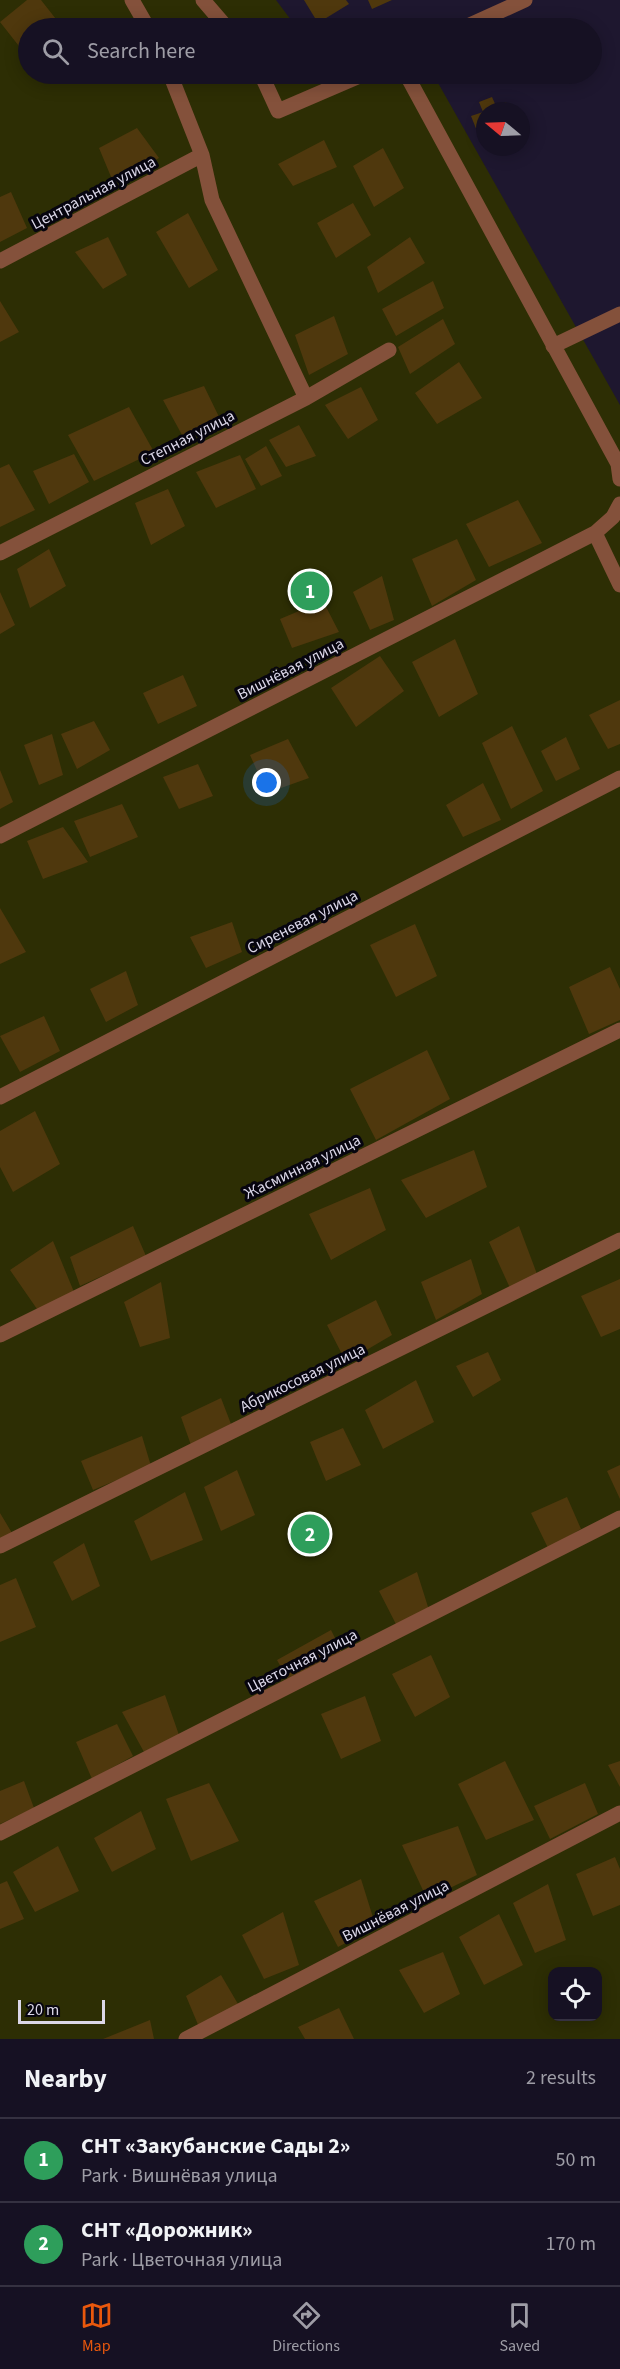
<!DOCTYPE html>
<meta charset="utf-8">
<style>
:root{--surface:#161123;--page:#231f30;--text:#f1f3f6;--muted:#9e9da6;--line:#353141;--accent:#ea580c}
body{margin:0;font-family:"Source Sans 3",sans-serif;background:var(--page);color:var(--text)}
.controls{position:absolute;right:18px;bottom:18px;display:grid;overflow:hidden;border-radius:12px;box-shadow:0 3px 15px #0003}
.controls button{width:54px;height:54px;display:grid;place-items:center;padding:0;border:0;border-bottom:2px solid var(--line);background:var(--surface);color:var(--text);font:30px sans-serif}
.compass{position:absolute;left:476px;top:102px;width:54px;height:54px;border-radius:50%;background:var(--surface);box-shadow:0 3px 15px #0003;rotate:289deg}
.scale{position:absolute;left:18px;bottom:15px;width:87px;box-sizing:border-box;padding-left:6px;border:3px solid #dbd7e8;border-top:0;font-size:16px;line-height:21px;white-space:nowrap;color:#dbd7e8;-webkit-text-stroke:4px #07050f;paint-order:stroke}
.you{position:absolute;left:267px;top:783px;width:21px;height:21px;margin:-15px;border:4px solid #fff;border-radius:50%;background:#1a73e8;box-shadow:0 0 0 9px #1a73e833}
.badge{display:grid;place-items:center;width:39px;height:39px;border-radius:50%;background:var(--accent);color:#fff;font-size:20px;font-weight:700}
.pin{position:absolute;translate:-50% -50%;border:3px solid #fff;box-shadow:0 2px 6px #0006}
.list{margin:0;padding:0;list-style:none}
h2{display:flex;justify-content:space-between;align-items:center;height:78px;margin:0;padding:0 24px;font-size:26px}
h2 small{font-size:20px;font-weight:400;color:var(--muted)}
.list li{display:grid;grid-template-columns:39px 1fr auto;gap:18px;align-items:center;box-sizing:border-box;height:84px;padding:0 24px;border-top:2px solid var(--line)}
.list b{display:block;font-size:22px;white-space:nowrap}
.list p{margin:0;font-size:20px;white-space:nowrap;color:var(--muted)}
.list em{font-size:20px;font-style:normal;color:var(--muted)}
.icon{flex:none;width:33px;height:33px;fill:none;stroke:currentColor;stroke-width:2;stroke-linecap:round;stroke-linejoin:round}
.map{position:relative;flex:none;width:620px;height:2039px;overflow:hidden}
.search{position:absolute;background:var(--surface);box-shadow:0 3px 15px #0003;left:18px;right:18px;top:18px;height:66px;display:flex;align-items:center;gap:15px;box-sizing:border-box;padding:0 21px;border-radius:33px;color:var(--muted);font-size:22px}
.sheet{height:246px;background:var(--surface)}
nav{display:flex;justify-content:space-around;align-items:center;box-sizing:border-box;height:84px;border-top:2px solid var(--line);background:var(--surface);font-size:16px;color:var(--muted)}
nav a{display:grid;justify-items:center;gap:3px}
nav .on{color:var(--accent)}
.map>svg:first-child{display:block}
</style>
<div class="map">
<svg width="620" height="2039" viewBox="0 0 620 2039">
<rect width="100%" height="100%" fill="#1e172f"/>
<!-- green -->
<path fill="#2d2e04" fill-rule="evenodd" d="M0,0H276L297,28H28V74H433L620,405V2039H0ZM552,1972H598V2016H552Z"/>
<!-- building -->
<path fill="#4f380d" d="M27,0H41L63,28H28V53L26,55L0,22Z
M304,0H346L349,4L318,23Z
M368,0H392L372,9Z
M492,97L496,106L506,102L510,111H485V133L479,136L471,116L483,112L479,102Z
M137,128L159,158L114,184L99,148Z
M324,140L337,167L293,186L278,164Z
M383,148L404,188L374,207L353,166Z
M11,192L27,228L0,242V197Z
M353,203L371,235L336,258L317,223Z
M188,213L218,270L189,288L156,232Z
M108,237L127,275L103,289L75,252Z
M410,237L425,263L378,293L367,267Z
M433,281L444,308L396,336L382,309Z
M0,301L19,332L0,342Z
M334,316L348,354L309,375L295,335Z
M443,319L455,344L410,374L398,347Z
M459,362L482,398L437,424L415,393Z
M204,386L221,421L182,435L163,400Z
M361,387L378,420L348,439L325,405Z
M129,407L154,452L94,481L68,435Z
M299,425L316,456L286,467L269,440Z
M266,446L282,476L261,486L245,459Z
M74,454L89,482L49,504L33,471Z
M240,455L256,489L216,508L196,472Z
M9,464L35,510L0,527V468Z
M168,489L185,526L151,545L135,503Z
M518,500L542,543L489,567L466,524Z
M457,539L476,580L432,606L412,559Z
M49,549L66,586L30,608L17,569Z
M382,576L394,620L370,630L353,592Z
M0,592L15,625L0,634Z
M323,601L339,632L292,648L280,619Z
M455,639L478,694L439,717L412,662Z
M380,656L404,691L356,727L331,688Z
M183,675L197,706L158,724L143,693Z
M620,700V744L608,749L589,715Z
M94,721L110,750L77,769L61,734Z
M512,726L543,791L511,809L482,743Z
M52,734L63,775L39,785L24,745Z
M566,737L580,769L556,781L541,751Z
M288,739L309,778L267,793L250,755Z
M198,764L213,796L179,809L163,777Z
M0,770L13,802L0,809Z
M483,783L501,820L463,837L446,805Z
M122,804L138,837L90,857L74,821Z
M63,827L88,862L43,879L27,841Z
M0,908L26,952L0,964Z
M232,922L242,952L206,968L190,937Z
M415,924L437,976L396,997L370,945Z
M610,967L620,989V1020L589,1034L569,987Z
M126,971L138,1005L106,1022L90,989Z
M44,1016L60,1051L20,1072L0,1036Z
M427,1050L450,1099L376,1140L350,1089Z
M35,1111L60,1164L13,1192L0,1167V1131Z
M474,1150L487,1187L426,1218L401,1180Z
M370,1188L386,1230L331,1260L309,1214Z
M133,1226L146,1256L80,1286L70,1257Z
M519,1226L537,1274L510,1288L489,1242Z
M53,1241L74,1292L37,1309L10,1270Z
M471,1259L482,1294L436,1320L421,1282Z
M620,1279V1329L601,1337L581,1296Z
M161,1282L170,1338L140,1347L124,1302Z
M376,1300L392,1335L346,1362L327,1325Z
M488,1352L501,1380L473,1397L456,1366Z
M416,1380L434,1422L383,1449L365,1410Z
M221,1398L231,1424L191,1445L181,1417Z
M343,1428L361,1465L326,1481L310,1442Z
M142,1436L151,1466L93,1490L81,1461Z
M620,1465V1499L607,1471Z
M237,1470L255,1515L221,1531L204,1487Z
M185,1492L203,1540L151,1561L134,1521Z
M567,1497L581,1529L548,1548L531,1513Z
M0,1513L12,1533L0,1539Z
M84,1543L100,1586L72,1601L53,1562Z
M417,1572L429,1610L399,1630L379,1591Z
M16,1578L36,1627L0,1642V1585Z
M331,1630L343,1654L288,1680L277,1660Z
M431,1655L450,1697L415,1717L392,1674Z
M165,1695L179,1735L144,1752L122,1712Z
M365,1696L381,1741L341,1759L321,1714Z
M117,1724L133,1756L92,1779L76,1742Z
M505,1761L534,1820L486,1840L458,1784Z
M620,1761V1787L608,1765Z
M24,1781L34,1808L0,1824V1791Z
M209,1783L239,1841L191,1861L166,1799Z
M585,1783L598,1814L550,1839L534,1806Z
M141,1811L156,1849L112,1872L94,1838Z
M458,1826L477,1875L427,1899L402,1845Z
M58,1846L79,1891L35,1912L13,1872Z
M615,1857L620,1869V1905L593,1916L576,1874Z
M361,1879L376,1927L338,1947L314,1901Z
M7,1881L24,1919L0,1929V1884Z
M548,1884L566,1940L535,1953L513,1903Z
M283,1912L299,1965L264,1979L242,1935Z
M499,1914L523,1965L484,1985L459,1937Z
M443,1952L460,1994L424,2013L399,1970Z
M221,1975L238,2004L199,2027L186,1996Z
M339,2008L354,2039H305L298,2027Z
M150,2020L154,2039H103Z"/>
<g fill="none" stroke-linecap="round" stroke-linejoin="round">
<!-- street -->
<path stroke="#84513b" stroke-width="15" d="M132,0L148,28
M203,0L227,28
M463,28L525,0
M170,74L202,155L212,200L306,398
M261,74L278,111L364,74
M406,74L618,464L620,479
M0,261L202,155
M553,346L620,314
M595,533L620,585
M0,553L306,398L389,350
M0,836L595,533L613,517L620,504
M0,1097L620,778
M0,1335L620,1030
M0,1546L620,1240
M0,1833L620,1518
M186,2039L620,1813"/>
</g>
<g text-anchor="middle" stroke-width="6" stroke-linejoin="round" paint-order="stroke">
<!-- street labels -->
<g font-size="16" fill="#dbd7e8" stroke="#07050f">
<text transform="translate(93 192) rotate(-28)" y="6">Центральная улица</text>
<text transform="translate(187 437) rotate(-27)" y="6">Степная улица</text>
<text transform="translate(290 668) rotate(-27)" y="6">Вишнёвая улица</text>
<text transform="translate(302 921) rotate(-27)" y="6">Сиреневая улица</text>
<text transform="translate(302 1166) rotate(-26)" y="6">Жасминная улица</text>
<text transform="translate(302 1377) rotate(-26)" y="6">Абрикосовая улица</text>
<text transform="translate(302 1660) rotate(-27)" y="6">Цветочная улица</text>
<text transform="translate(395 1910) rotate(-27)" y="6">Вишнёвая улица</text>
</g>
</g>
</svg>
<div class="controls">
<button><svg class="icon" aria-label="locate" viewBox="0 0 24 24"><circle cx="12" cy="12" r="6"/><path d="M12 2v4M12 18v4M2 12h4M18 12h4"/></svg></button>
</div>
<svg class="compass" viewBox="-18 -18 36 36"><path d="M0-13l5 13h-10z" fill="#e53935"/><path d="M0 13l5-13h-10z" fill="#9e9da6"/></svg>
<div class="scale">20 m</div>
<div class="you"></div>
<div class="pin badge" style="left:310px;top:591px;background:#2e9e5b">1</div>
<div class="pin badge" style="left:310px;top:1534px;background:#2e9e5b">2</div>
<div class="search"><svg class="icon" aria-label="search" viewBox="0 0 24 24"><circle cx="10" cy="10" r="6"/><path d="M15 15l6 6"/></svg>Search here</div>
</div>
<section class="sheet">
<h2>Nearby<small>2 results</small></h2>
<ul class="list">
<li><span class="badge" style="background:#2e9e5b">1</span><div><b>СНТ «Закубанские Сады 2»</b><p>Park · Вишнёвая улица</p></div><em>50 m</em></li>
<li><span class="badge" style="background:#2e9e5b">2</span><div><b>СНТ «Дорожник»</b><p>Park · Цветочная улица</p></div><em>170 m</em></li>
</ul>
</section>
<nav>
<a class="on"><svg class="icon" aria-label="map" viewBox="0 0 24 24"><path d="M3 6l6-2 6 2 6-2v14l-6 2-6-2-6 2zM9 4v14M15 6v14"/></svg>Map</a>
<a><svg class="icon" aria-label="directions" viewBox="0 0 24 24"><path d="M12 3l9 9-9 9-9-9zM9 14v-3h6M13 9l2 2-2 2"/></svg>Directions</a>
<a><svg class="icon" aria-label="saved" viewBox="0 0 24 24"><path d="M7 4h10v16l-5-4-5 4z"/></svg>Saved</a>
</nav>
